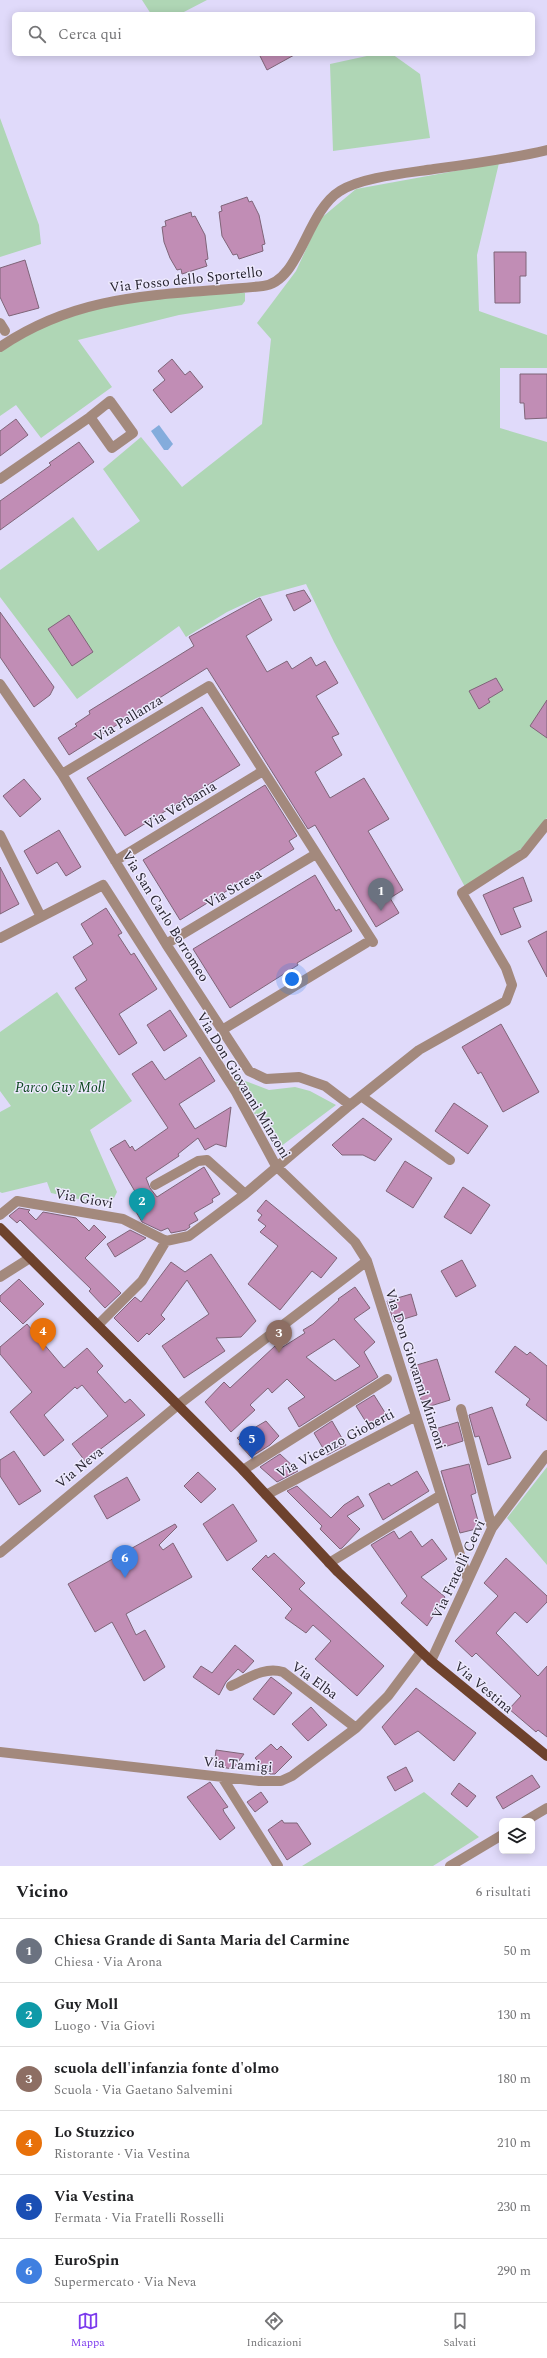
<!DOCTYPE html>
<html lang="it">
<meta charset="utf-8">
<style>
:root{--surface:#fff;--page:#f2f2f2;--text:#202124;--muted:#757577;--line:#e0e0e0;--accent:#7c3aed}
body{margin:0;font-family:Spectral,serif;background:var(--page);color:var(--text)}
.controls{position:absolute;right:12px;bottom:12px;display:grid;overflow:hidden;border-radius:6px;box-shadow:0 2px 10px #0003}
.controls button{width:36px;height:36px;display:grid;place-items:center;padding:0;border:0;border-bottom:1px solid var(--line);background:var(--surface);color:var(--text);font:20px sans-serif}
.you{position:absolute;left:292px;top:979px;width:14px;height:14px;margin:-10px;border:3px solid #fff;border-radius:50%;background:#1a73e8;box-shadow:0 0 0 6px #1a73e833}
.badge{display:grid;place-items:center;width:26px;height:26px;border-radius:50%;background:var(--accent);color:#fff;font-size:13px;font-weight:700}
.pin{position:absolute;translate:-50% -33px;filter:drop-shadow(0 1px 2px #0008)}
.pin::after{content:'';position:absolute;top:21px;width:14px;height:12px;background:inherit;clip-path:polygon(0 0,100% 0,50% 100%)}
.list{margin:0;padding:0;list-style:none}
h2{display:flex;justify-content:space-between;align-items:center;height:52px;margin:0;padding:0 16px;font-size:17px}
h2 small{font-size:13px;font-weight:400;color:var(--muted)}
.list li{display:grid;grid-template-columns:26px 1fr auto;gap:12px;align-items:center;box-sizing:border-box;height:64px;padding:0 16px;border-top:1px solid var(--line)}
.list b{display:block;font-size:15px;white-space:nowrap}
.list p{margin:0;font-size:13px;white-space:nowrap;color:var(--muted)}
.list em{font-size:13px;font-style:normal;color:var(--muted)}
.icon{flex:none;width:22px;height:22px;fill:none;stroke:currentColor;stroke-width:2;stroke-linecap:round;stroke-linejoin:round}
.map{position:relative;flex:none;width:547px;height:1866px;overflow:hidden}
.search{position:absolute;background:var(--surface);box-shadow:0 2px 10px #0003;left:12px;right:12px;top:12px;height:44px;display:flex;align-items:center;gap:10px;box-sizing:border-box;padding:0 14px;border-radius:6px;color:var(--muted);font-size:15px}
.sheet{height:436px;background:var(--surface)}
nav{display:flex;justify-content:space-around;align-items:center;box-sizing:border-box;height:56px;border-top:1px solid var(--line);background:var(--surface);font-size:11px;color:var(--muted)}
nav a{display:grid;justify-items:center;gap:2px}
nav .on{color:var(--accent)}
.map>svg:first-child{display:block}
</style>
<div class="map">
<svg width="547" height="1866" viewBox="0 0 547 1866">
<rect width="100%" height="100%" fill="#e0dafa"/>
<!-- green -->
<path fill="#afd6b5" d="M142,0H207L180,14H151Z
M376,54H392L420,74L430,138L333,151L330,64Z
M0,118L39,225L41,244L0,257Z
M499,163L477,255L479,311L547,335V368H500V428L547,442V818L521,849L465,887L334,642L306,584L259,597L227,612L186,637L179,626L77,699L0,597V570L73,517L98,551L140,521L103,469L141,437L182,487L262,424L271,339L257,323L296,271L320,219L356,189Z
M237,292L245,293V301L242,305L179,315L78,340L112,387L41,438L16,405L0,416V352L42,326L115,303Z
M57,992L132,1101L90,1130L117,1192L113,1200L106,1205L51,1193L47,1182L2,1193L0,1192V1112L11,1106L0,1091V1032Z
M234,1079H240L269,1090L295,1087L310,1091L336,1105L276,1150Z
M547,1467V1565L507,1518Z
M424,1792L479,1837L433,1866H302Z"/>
<!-- water -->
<path fill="#84acdc" d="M159,425L173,444L168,450H164L151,431Z"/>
<!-- building -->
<path fill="#c18db5" stroke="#7f6478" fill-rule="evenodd" d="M259,54H296L267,70Z
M247,197L249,202L252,201L259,215L265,244L262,245L263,251L239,259L237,254L233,255L222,236L219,212L222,211L221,206Z
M191,212L192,217L195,216L205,235L208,259L205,260L207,266L182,274L181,269L177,270L170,258L164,242L162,227L166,226L165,221Z
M494,252H526V276H520V303H495Z
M25,260L39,308L9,316L0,297V268Z
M172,359L185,375L190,371L203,387L171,413L153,390L165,380L158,371Z
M520,374H547V418L525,419L524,403H520Z
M16,419L28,435L0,456V431Z
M79,442L94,462L0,530V501L51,465L49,463Z
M304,590L311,601L294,611L286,595Z
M260,598L272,620L246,636L267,672L287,661L292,669L311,657L316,666L325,661L338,683L316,696L339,734L332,737L342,755L315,772L330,798L364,778L389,819L368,831L403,890L390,898L399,913L376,927L315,825L308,829L207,668L69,755L58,738L77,726L75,724L90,714L89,711L194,646L189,637Z
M0,612L54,687L50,695L34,707L0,657Z
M69,615L93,652L72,666L48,629Z
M496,678L503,690L488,699L490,702L479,709L469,691Z
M547,700V738L530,726Z
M202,707L240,765L125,836L87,778Z
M24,779L41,799L20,817L3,796Z
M265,785L297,836L289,841L294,849L180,920L143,860Z
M59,830L81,867L66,876L57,862L37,874L24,851Z
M0,867L19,904L0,914Z
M315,875L336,911L339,909L352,931L297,963L298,965L230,1008L193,949Z
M523,877L532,901L513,908L521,927L501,935L483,895Z
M106,908L122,933L118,935L131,955L134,953L157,989L119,1014L137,1043L119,1055L75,988L87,980L73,957L93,944L81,924Z
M547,931V977L528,941Z
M170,1010L187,1036L164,1051L147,1025Z
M501,1024L539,1092L503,1112L481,1072L478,1074L462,1047Z
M200,1057L215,1081L179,1104L195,1129L231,1107L226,1147L216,1144L205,1150L198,1138L178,1154L179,1156L146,1178L150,1188L157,1197L204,1167L220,1194L212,1199L213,1202L194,1213L198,1220L189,1225L190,1227L186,1230L171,1233L168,1228L161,1231L142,1222L132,1205L140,1200L110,1149L125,1140L130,1148L132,1146L135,1151L168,1128L132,1074L152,1061L165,1080Z
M454,1103L488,1126L468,1154L435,1131Z
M363,1118L392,1139L375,1161L363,1155H342L332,1145Z
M405,1161L432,1178L413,1208L386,1191Z
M463,1187L490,1205L471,1234L444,1217Z
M266,1200L337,1258L321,1278L312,1271L280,1310L248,1284L278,1246L260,1232L266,1226L258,1220L262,1215L257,1211Z
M19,1208L30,1210L28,1212L36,1220L43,1212L76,1218L89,1231L94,1225L106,1237L85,1258L121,1293L105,1308L89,1291L91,1289L20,1220L17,1223L9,1216Z
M130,1230L146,1238L115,1257L107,1244Z
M211,1254L256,1321L241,1337L216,1338L225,1351L184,1378L162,1346L209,1314L187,1280L161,1315L165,1319L149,1335L147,1333L138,1342L114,1318L135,1297L141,1302L171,1262L185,1272Z
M462,1260L476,1286L456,1297L441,1271Z
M19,1279L44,1304L23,1324L0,1301V1296Z
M355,1287L370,1308L354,1319L375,1342L364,1352L378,1377L299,1427L288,1408L305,1397L287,1379L272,1393L268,1388L250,1405L255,1410L231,1432L205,1402L224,1382L230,1388L275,1346L278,1350L305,1333L303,1330L313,1324L339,1300L338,1299ZM334,1339L360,1366L335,1381L306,1357Z
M411,1294L417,1315L394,1322L387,1301Z
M27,1324L64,1368L87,1348L103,1366L97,1372L125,1403L130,1399L145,1415L85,1461L72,1444L108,1416L82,1385L77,1389L75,1387L44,1415L64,1440L44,1456L10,1412L32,1392L0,1354V1347Z
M515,1346L527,1355L530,1352L547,1366V1421L526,1405L530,1399L495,1372Z
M437,1359L450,1400L424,1408L410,1367Z
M374,1395L389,1419L371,1430L356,1406Z
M492,1407L511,1458L488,1465L479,1436L475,1437L469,1415Z
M266,1421L279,1436L270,1445L251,1457L239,1444L241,1442L237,1438Z
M332,1421L346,1445L327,1455L314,1433Z
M458,1422L463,1441L438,1449L432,1430Z
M14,1451L41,1491L19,1505L0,1476V1460Z
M280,1454L298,1471L277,1482L260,1467Z
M469,1464L476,1493L471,1495L480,1528L460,1533L441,1471Z
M417,1471L429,1491L383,1520L369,1494L389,1483L391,1486Z
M198,1472L216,1489L201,1503L184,1486Z
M127,1477L140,1500L107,1519L94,1496Z
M297,1486L331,1518L344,1505L358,1496L364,1506L347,1516L360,1529L342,1548L340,1549L320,1529L322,1526L287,1491Z
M233,1504L257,1541L227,1561L203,1524Z
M175,1524L177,1527L159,1545L163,1550L173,1543L192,1577L126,1614L136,1635L145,1630L165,1667L144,1681L112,1622L95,1632L68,1584Z
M394,1531L399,1539L411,1531L422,1547L432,1539L447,1559L421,1577L445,1597L427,1626L401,1603L407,1596L371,1545Z
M274,1553L305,1583L299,1589L384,1666L357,1696L315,1659L331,1641L313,1625L306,1633L285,1618L292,1609L252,1569L266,1555L268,1558Z
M506,1558L547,1596V1602L527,1623L515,1612L496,1633L538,1676L547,1666V1737L538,1730L536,1732L509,1709L521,1696L476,1653L472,1657L455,1641L498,1596L484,1583Z
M235,1645L254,1661L243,1673L238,1669L226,1682L219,1695L193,1677L201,1666L212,1673Z
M271,1677L292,1693L274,1715L253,1699Z
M416,1688L476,1733L454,1761L418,1731L395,1745L382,1727Z
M311,1707L327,1725L308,1741L292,1724Z
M271,1744L277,1750L281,1746L292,1757L275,1774H270L255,1758Z
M216,1750L244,1754L233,1769L214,1766Z
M406,1767L413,1781L395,1791L387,1777Z
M532,1775L540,1787L503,1809L496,1797Z
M210,1782L228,1807L223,1809L224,1812L235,1828L220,1840L187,1797Z
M459,1783L476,1796L467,1807L451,1794Z
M261,1792L268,1802L255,1812L247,1802Z
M282,1820L284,1823H297L311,1844L287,1860L268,1830Z"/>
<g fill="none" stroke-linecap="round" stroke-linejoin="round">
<!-- minor -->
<path stroke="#a3897d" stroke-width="10" d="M0,323L5,331
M0,347C84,290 167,296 263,286C300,282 306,212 340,191C361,177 408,173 434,169C472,164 509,159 547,150
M110,401L133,433L112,448L90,417Z
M0,479L90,417
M0,684L62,774L166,944L249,1071L266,1079L299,1077L325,1086L350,1105
M62,774L209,686L373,942
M0,835L41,917
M115,861L263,771
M0,938L103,885L236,1092L276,1166L355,1242L367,1261L468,1580
M166,944L316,854
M222,1030L366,943
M361,1096L450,1160
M155,1185L198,1161L207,1160L245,1194
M0,1215L17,1201L123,1219L166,1241L189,1236L245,1194L350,1105L419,1050L506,1001L512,985L506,968L462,893L524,853L547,824
M0,1277L30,1258
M98,1325L142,1281L166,1241
M461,1409L492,1528
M243,1470L387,1379
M266,1495L416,1416
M0,1553L178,1405L367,1261
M329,1563L441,1495
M431,1661L492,1528L547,1455
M231,1686C247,1679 264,1666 283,1672L356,1728
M0,1752L259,1781H281L292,1776L356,1728L388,1696L421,1652
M222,1777L278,1866
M525,1821L547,1808
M450,1866L502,1835"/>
<!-- major -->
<path stroke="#6e422d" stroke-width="10" d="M0,1228L243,1470L338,1572L431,1661L547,1756"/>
</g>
<g text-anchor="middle" stroke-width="3" stroke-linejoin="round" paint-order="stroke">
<!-- street labels -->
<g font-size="14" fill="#282531" stroke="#ede9fd">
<text transform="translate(186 279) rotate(-6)" y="5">Via Fosso dello Sportello</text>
<text transform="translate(128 718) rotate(-31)" y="5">Via Pallanza</text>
<text transform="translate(180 805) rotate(-31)" y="5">Via Verbania</text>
<text transform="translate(233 888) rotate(-31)" y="5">Via Stresa</text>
<text transform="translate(166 916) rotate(58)" y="5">Via San Carlo Borromeo</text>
<text transform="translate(244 1085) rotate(59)" y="5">Via Don Giovanni Minzoni</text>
<text transform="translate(84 1198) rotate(10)" y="5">Via Giovi</text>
<text transform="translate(416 1369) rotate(72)" y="5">Via Don Giovanni Minzoni</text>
<text transform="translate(335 1443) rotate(-28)" y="5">Via Vicenzo Gioberti</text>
<text transform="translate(79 1467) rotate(-39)" y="5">Via Neva</text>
<text transform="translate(458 1569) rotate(-65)" y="5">Via Fratelli Cervi</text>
<text transform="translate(315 1680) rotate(36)" y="5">Via Elba</text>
<text transform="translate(484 1687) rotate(40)" y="5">Via Vestina</text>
<text transform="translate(238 1764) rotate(5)" y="5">Via Tamigi</text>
</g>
<!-- park labels -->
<g font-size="14" font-style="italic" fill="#0c461e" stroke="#ede9fd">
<text x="60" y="1092">Parco Guy Moll</text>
</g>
</g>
</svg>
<div class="controls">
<button><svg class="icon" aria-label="layers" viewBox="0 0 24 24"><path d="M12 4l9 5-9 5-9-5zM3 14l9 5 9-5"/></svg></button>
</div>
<div class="you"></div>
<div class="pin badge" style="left:381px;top:911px;background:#6b7280">1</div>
<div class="pin badge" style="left:142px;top:1221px;background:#0f9aa8">2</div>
<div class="pin badge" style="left:279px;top:1353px;background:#8d6e63">3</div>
<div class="pin badge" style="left:43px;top:1351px;background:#e8710a">4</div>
<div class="pin badge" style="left:252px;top:1459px;background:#1a4fb4">5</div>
<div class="pin badge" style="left:125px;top:1578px;background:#3f7fe0">6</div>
<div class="search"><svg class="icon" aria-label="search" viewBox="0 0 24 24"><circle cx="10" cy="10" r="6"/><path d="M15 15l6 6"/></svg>Cerca qui</div>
</div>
<section class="sheet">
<h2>Vicino<small>6 risultati</small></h2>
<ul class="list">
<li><span class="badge" style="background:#6b7280">1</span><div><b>Chiesa Grande di Santa Maria del Carmine</b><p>Chiesa · Via Arona</p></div><em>50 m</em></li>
<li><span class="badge" style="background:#0f9aa8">2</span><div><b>Guy Moll</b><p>Luogo · Via Giovi</p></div><em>130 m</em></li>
<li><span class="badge" style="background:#8d6e63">3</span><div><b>scuola dell'infanzia fonte d'olmo</b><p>Scuola · Via Gaetano Salvemini</p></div><em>180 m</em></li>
<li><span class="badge" style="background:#e8710a">4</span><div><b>Lo Stuzzico</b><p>Ristorante · Via Vestina</p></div><em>210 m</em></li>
<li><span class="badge" style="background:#1a4fb4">5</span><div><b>Via Vestina</b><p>Fermata · Via Fratelli Rosselli</p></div><em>230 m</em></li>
<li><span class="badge" style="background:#3f7fe0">6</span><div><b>EuroSpin</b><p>Supermercato · Via Neva</p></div><em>290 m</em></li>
</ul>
</section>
<nav>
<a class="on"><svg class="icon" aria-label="map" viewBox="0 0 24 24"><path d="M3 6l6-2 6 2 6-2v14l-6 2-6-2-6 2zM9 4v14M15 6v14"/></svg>Mappa</a>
<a><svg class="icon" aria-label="directions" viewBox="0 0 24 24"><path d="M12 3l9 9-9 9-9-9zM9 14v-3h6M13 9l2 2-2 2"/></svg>Indicazioni</a>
<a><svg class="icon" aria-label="saved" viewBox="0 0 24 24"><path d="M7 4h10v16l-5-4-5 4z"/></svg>Salvati</a>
</nav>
